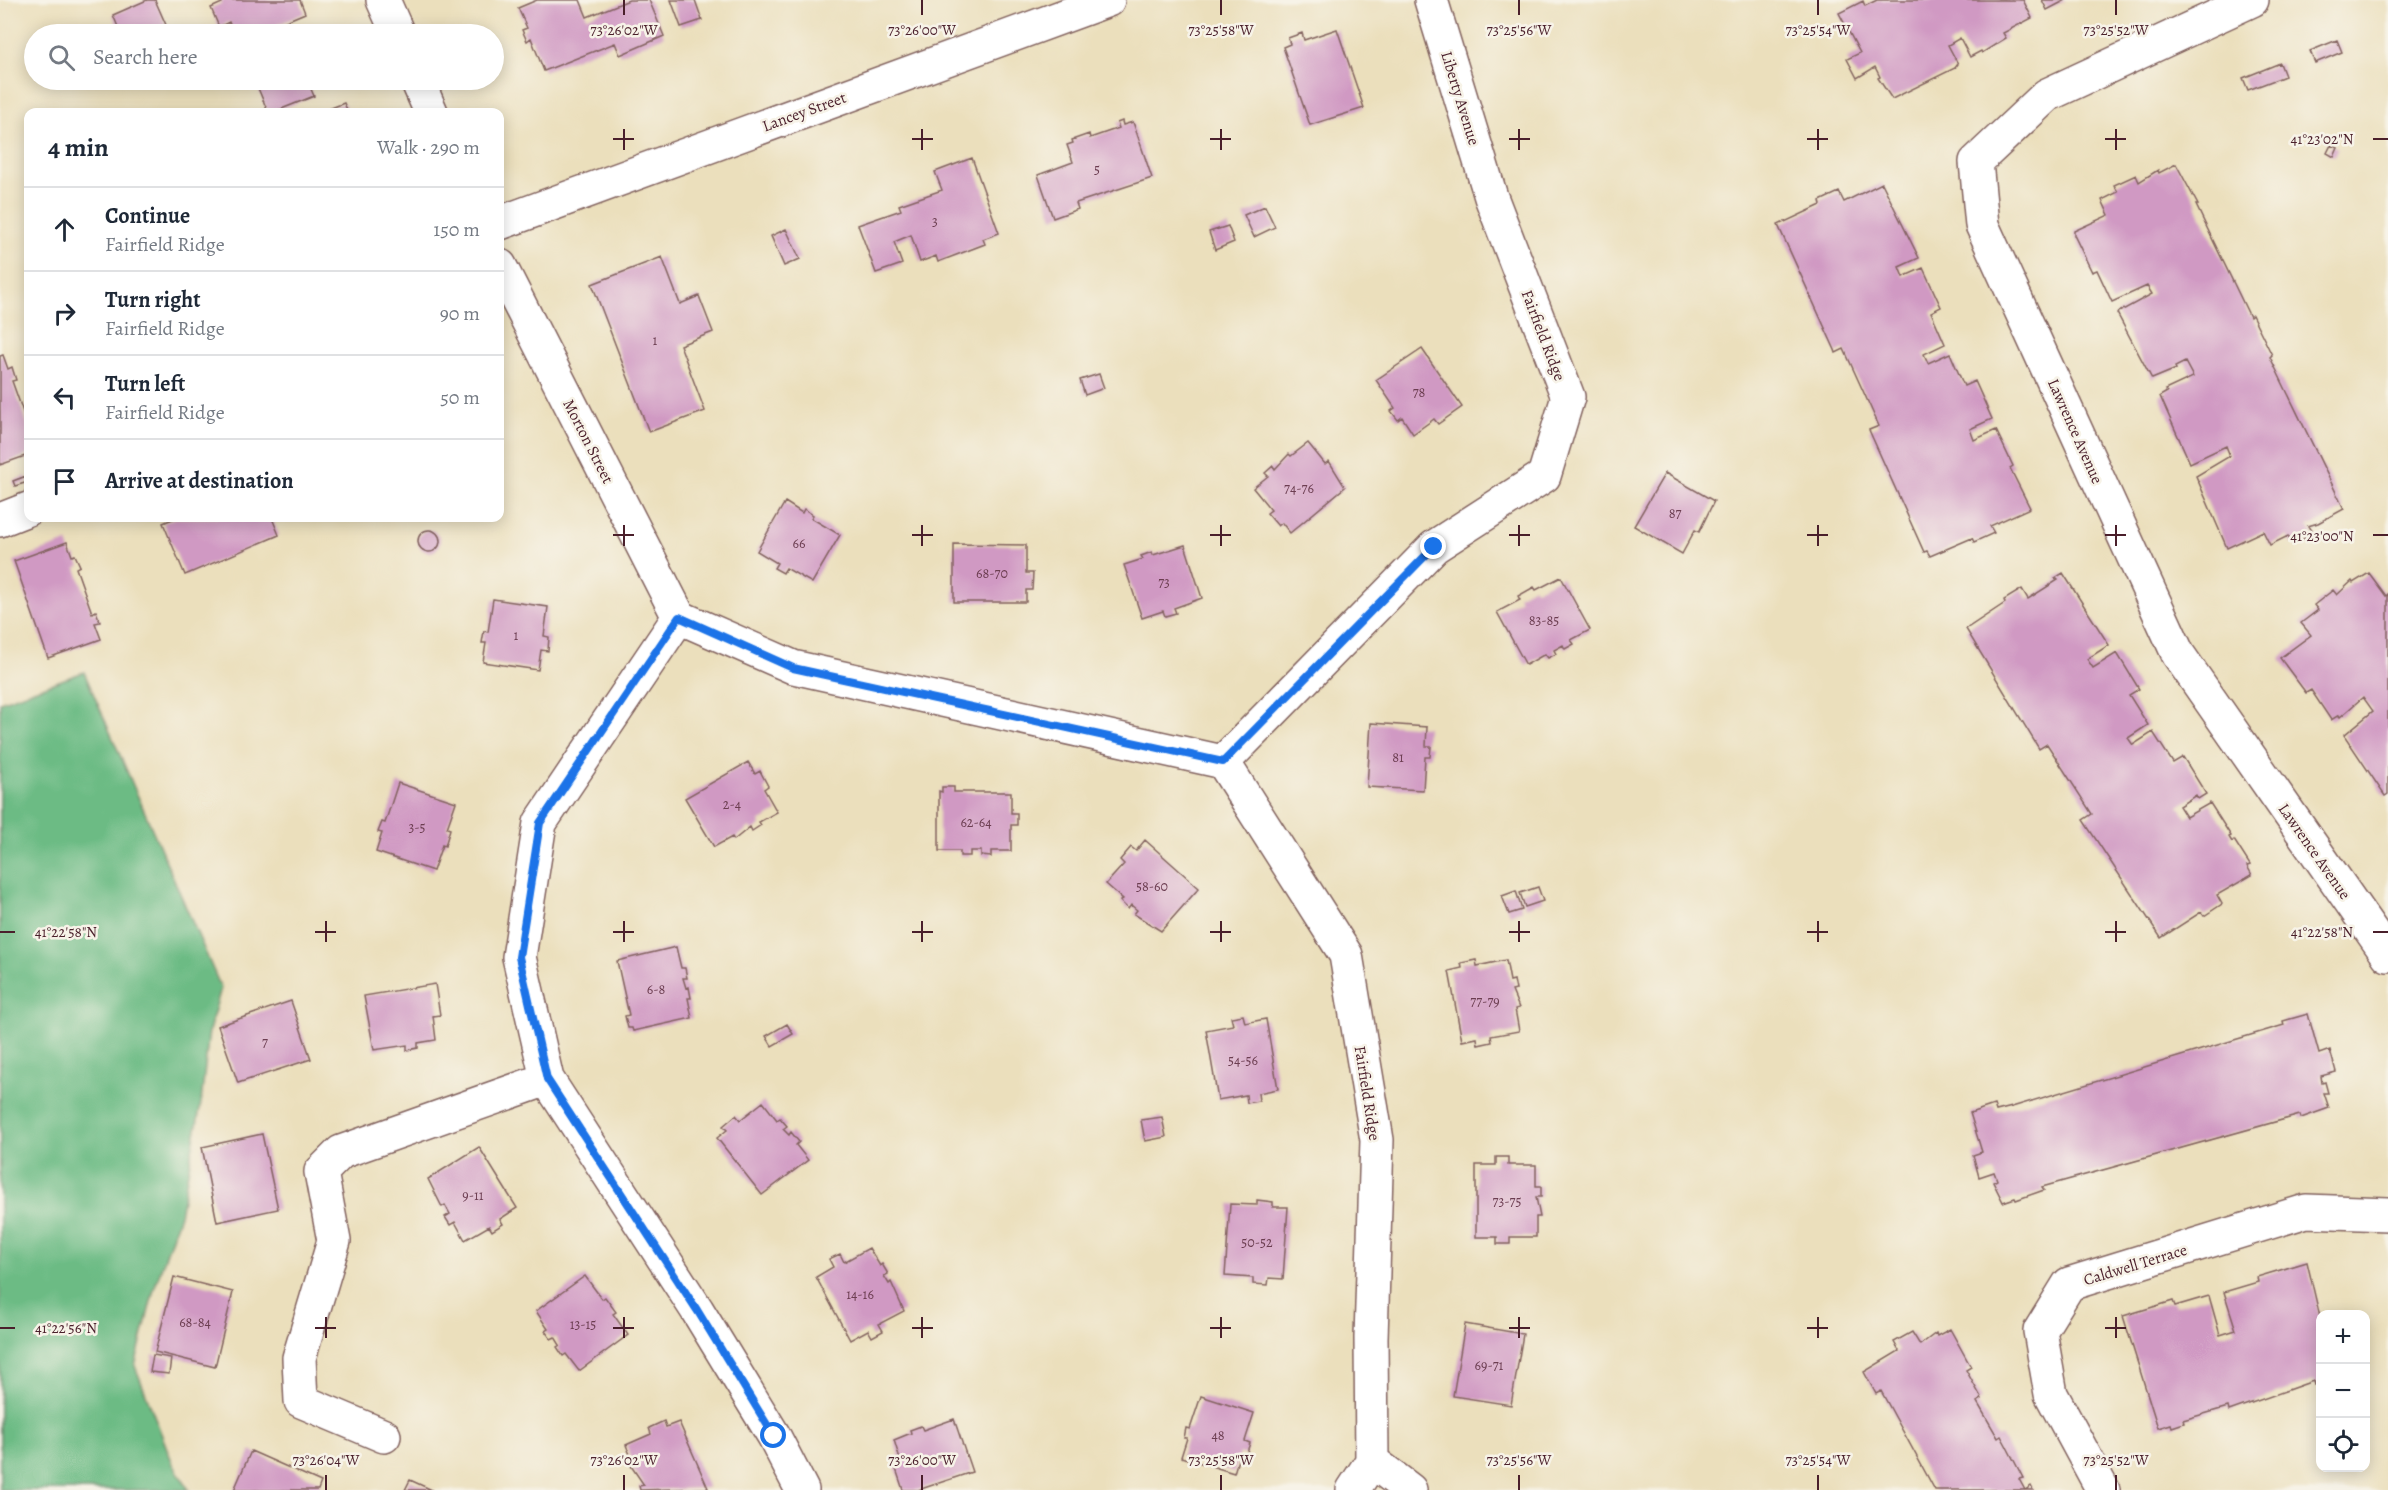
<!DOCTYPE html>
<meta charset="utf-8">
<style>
:root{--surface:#fff;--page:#f6f6f7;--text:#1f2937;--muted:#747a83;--line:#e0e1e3}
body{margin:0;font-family:Alegreya,serif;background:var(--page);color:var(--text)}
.controls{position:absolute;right:18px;bottom:18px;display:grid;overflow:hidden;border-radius:12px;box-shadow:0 3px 15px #0003}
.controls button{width:54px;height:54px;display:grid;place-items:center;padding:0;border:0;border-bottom:2px solid var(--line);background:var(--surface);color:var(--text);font:30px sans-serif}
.stop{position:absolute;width:18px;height:18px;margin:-14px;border:4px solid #1a73e8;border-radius:50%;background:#fff}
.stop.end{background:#1a73e8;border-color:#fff;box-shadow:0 2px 6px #0008}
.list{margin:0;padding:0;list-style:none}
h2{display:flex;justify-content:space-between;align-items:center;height:78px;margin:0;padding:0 24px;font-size:26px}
h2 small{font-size:20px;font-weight:400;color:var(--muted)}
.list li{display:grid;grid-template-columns:39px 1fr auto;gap:18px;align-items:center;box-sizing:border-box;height:84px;padding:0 24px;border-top:2px solid var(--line)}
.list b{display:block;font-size:22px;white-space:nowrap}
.list p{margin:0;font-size:20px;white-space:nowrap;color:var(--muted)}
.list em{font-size:20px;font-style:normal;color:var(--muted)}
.icon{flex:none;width:33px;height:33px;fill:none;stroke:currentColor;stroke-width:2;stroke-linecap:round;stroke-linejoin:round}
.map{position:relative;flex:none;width:2388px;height:1490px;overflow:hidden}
.search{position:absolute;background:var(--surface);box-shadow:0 3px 15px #0003;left:24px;top:24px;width:480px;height:66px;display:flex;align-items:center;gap:15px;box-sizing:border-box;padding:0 21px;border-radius:33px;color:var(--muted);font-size:22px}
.panel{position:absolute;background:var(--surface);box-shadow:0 3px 15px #0003;left:24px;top:108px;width:480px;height:414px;border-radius:12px}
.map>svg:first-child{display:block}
</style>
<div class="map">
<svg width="2388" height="1490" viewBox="0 0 2388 1490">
<rect width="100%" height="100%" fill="#f7f3e8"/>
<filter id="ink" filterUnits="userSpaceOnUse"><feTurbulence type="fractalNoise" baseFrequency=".0167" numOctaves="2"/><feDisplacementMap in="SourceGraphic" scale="12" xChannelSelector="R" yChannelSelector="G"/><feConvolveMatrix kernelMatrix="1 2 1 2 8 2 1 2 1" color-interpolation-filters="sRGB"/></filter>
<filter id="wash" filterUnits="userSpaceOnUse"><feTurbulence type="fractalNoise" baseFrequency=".008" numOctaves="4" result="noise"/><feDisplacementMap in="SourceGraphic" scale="24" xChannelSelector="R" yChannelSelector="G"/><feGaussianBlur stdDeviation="1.35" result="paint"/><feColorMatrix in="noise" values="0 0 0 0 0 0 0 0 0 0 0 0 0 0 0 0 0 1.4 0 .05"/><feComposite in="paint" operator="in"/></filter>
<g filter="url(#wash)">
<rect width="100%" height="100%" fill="#ebdfbc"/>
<!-- forest -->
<path fill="#6cbb84" stroke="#5b6d58" stroke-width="1.5" d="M84,672L221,988L209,1031L201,1103L180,1215L154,1289L135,1366L173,1464L189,1490H0V702Z"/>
<g id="blocks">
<!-- building -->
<path fill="#d099c3" d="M147,0H155L170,34H121L113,15Z
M220,0H300L305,13L255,34H234L229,22L219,27L211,8L222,3Z
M537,0H580L587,17L629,0H649L664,36L620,55L615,43L544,71L531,38L527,41L522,30L527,28L518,8Z
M671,0H695L702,20L681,27Z
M1877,0H2023L2032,18L2003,33L2006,38L1982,53L1981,51L1970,57L1960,38L1948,45L1958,64L1955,68L1892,99L1878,78L1880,77L1875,67L1857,78L1847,59L1860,53L1839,13L1863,1L1865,6Z
M2042,0H2066L2047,10Z
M1337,29L1364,108L1310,125L1283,47L1290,44L1288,38L1302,33L1304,40Z
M2337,40L2342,52L2315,63L2310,51Z
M2280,63L2285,76L2248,90L2243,78Z
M307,80L314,96L274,112H268L255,81Z
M344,103L348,112H321Z
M1122,121L1123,125L1133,122L1152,178L1076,203L1078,209L1053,218L1038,175L1073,162L1067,145L1073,143L1072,140L1089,134L1090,138L1119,128L1117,123Z
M2331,145L2338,148L2334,157L2327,153Z
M972,158L999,233L983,239L985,244L938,262L936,256L920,262L911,235L894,242L902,264L876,273L858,225L901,210L899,205L942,190L935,172Z
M2176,164L2198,205H2196L2250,317L2252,315L2272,355L2270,357L2344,509L2318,523L2308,526L2313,534L2292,544L2288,536L2270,545L2263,531L2227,548L2196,476L2230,456L2226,446L2190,463L2160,396L2167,392L2165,390L2193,377L2185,362L2175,367L2176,369L2152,379L2117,313L2152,294L2147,286L2112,302L2097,270L2092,272L2074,235V231L2109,215L2102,200L2118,192L2114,185L2136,175L2139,182L2158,170L2159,173Z
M1882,183L1919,258L1899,267L1903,277L1923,268L1941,307L1931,312L1945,344L1924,354L1928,363L1950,353L1964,386L1975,381L1992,419L1970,429L1974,440L1996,430L2013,466L2010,468L2030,508L1990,526L1994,533L1974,542L1972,538L1930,556L1927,551L1924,552L1869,430L1879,426L1844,349L1836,353L1835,350L1778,225L1821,205L1820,201L1839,192L1844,202Z
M1265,206L1275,227L1254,237L1244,215Z
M1228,226L1234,242L1215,250L1209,232Z
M786,229L800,259L784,266L771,236Z
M662,257L680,304L699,296L713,332L680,345L705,411L649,432L592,284Z
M1422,349L1462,407L1438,424L1434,419L1413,434L1402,417L1398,420L1391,411L1395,408L1376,380Z
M3,355L8,369L12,367L16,380L12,381L28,426V455L0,465V356Z
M1099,374L1104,388L1085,395L1080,380Z
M1308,443L1325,464L1329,461L1345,487L1290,533L1282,523L1278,526L1267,513L1271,510L1253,488L1268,476L1265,473L1273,466L1275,469L1289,454L1291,456Z
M1665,473L1714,501L1699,532L1695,530L1682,554L1634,526Z
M26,476L28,482L15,486L13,481Z
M785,502L802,513L804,509L813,515L811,518L840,535L812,583L786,568L783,573L774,568L777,563L757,551Z
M175,518H272L279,535L185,575L163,523Z
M418 541a11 11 0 1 1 22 0a11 11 0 1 1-22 0Z
M67,542L72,556L75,555L80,566L76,568L92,613L96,611L100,622L95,623L101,639L48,658L14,561Z
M954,544L1026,545V573H1033L1032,590H1026V602H954Z
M1185,545L1202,598L1174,608L1176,613L1165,616L1163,611L1142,618L1124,565L1143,559L1141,556L1152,552L1153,555Z
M2063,573L2109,645L2087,659L2093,668L2117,653L2139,689L2129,695L2148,725L2128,738L2133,745L2153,732L2173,763L2183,757L2206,794L2198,799L2196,795L2179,806L2186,817L2210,803L2231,836L2229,837L2232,842L2234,840L2250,865L2247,866L2252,875L2217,895L2222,904L2204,916L2201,912L2161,938L2083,820L2092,814L2047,744L2039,749L2038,747L1966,629L2005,603L2004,600L2022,589L2028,599L2058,580L2055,578Z
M2369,573L2386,596L2388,594V794L2385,796L2344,735L2373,711L2363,697L2340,717L2339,715L2331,720L2311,690L2306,693L2280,658L2311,635L2301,623L2318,610L2314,605L2333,590L2337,595L2352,581L2353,583Z
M1561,577L1590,630L1571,640L1574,644L1565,649L1563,645L1554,650L1556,654L1548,658L1545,654L1526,665L1497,612L1520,600L1518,596L1534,587L1536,590Z
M493,599L548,607L544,636L549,637L548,651L541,650L538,670L483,662L486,643H482L484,631L488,632Z
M1371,723L1427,727L1426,746H1431L1430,757H1425L1423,790L1367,787Z
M748,762L755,774L760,771L768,786L764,789L777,812L759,822L761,825L752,831L750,827L734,840L732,837L714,847L685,798Z
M398,783L456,802L447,828L450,829L445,846L442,845L433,871L376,852L382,833L378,832L382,822L385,823Z
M942,787H954V792H1011V813H1017V825H1011V851H991V857L981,856V851H970V856H960V851H939V791L942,792Z
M1145,840L1199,888L1161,931L1134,914L1137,910L1131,905L1128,909L1120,901L1123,899L1106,884L1124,864L1120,860L1131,847L1136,851Z
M1538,887L1543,901L1525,907L1520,893Z
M1516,891L1522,910L1509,914L1502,896Z
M676,947L681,968H685L687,978H683L686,988L689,987L691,998H688L692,1018L633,1031L632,1028H628L625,1016L629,1015L617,961Z
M1476,960L1477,966L1506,960L1510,981L1514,980L1516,990L1512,991L1519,1008L1515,1009L1519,1031L1491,1036L1492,1042L1478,1045L1477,1038L1462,1041L1449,971L1462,968L1461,963Z
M435,984L440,1015L433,1016L436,1040L418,1043V1048L407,1050V1045L374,1050L364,996Z
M291,1001L311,1059L238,1083L218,1026Z
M2308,1014L2319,1054L2330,1050L2336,1072L2321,1076L2322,1083L2325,1082L2328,1093H2324L2329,1108L2301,1118L2300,1115L2042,1187L2044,1190L2016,1200L2015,1198L2003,1202L1993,1182L1997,1180L1994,1172L1979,1177L1973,1155L1982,1152L1970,1113L1994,1105L1996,1111L2012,1107L2264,1031L2284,1025L2283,1021Z
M1243,1015L1245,1023L1266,1019L1278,1089L1258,1093L1259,1101L1247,1103L1246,1095L1218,1100L1206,1030L1233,1025L1231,1017Z
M787,1024L793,1034L772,1046L766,1036Z
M763,1102L777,1120L780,1118L787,1126L783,1129L789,1135L791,1132L799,1142L796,1145L808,1160L762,1195L717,1138L727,1130L723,1126L736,1115L740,1120Z
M1162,1117L1166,1137L1145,1141L1141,1120Z
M262,1134L278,1209L217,1222L202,1147Z
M479,1147L517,1208L500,1219L503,1224L492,1231L489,1226L465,1240L455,1222L450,1225L445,1217L450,1214L445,1205L442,1207L428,1179Z
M1496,1157H1508V1165H1536V1186H1541V1197H1536L1540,1217H1536V1237H1510V1244H1497V1237H1476V1165H1496Z
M1257,1200L1273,1202V1207H1288L1283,1279L1269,1278L1268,1285L1253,1284V1278L1225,1276L1230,1204L1257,1205Z
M869,1248L880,1266L882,1264L888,1274L884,1276L889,1284L891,1282L904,1311L879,1324L883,1331L872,1337L868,1330L850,1340L816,1277L833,1267L829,1259L840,1254L844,1262Z
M2307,1262L2320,1317V1383L2314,1385L2313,1381L2229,1411L2228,1407L2183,1420L2184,1423L2172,1427L2171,1424L2158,1428L2123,1316L2173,1301L2175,1306L2209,1296L2220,1335L2236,1330L2224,1292L2258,1282L2257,1277Z
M585,1276L602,1299L605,1297L616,1312L613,1314L628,1335L579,1371L566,1354L563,1356L557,1347L560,1345L555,1337L551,1339L545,1331L548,1329L536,1311Z
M174,1277L233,1292L215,1367L155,1352Z
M1465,1324L1523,1334L1511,1405L1453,1396Z
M1950,1329L1971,1367L1966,1370L1982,1399L1977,1402L1998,1438L2001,1436L2006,1445L2023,1478L2019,1479L2025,1490L2031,1486L2033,1490H1935L1881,1391L1876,1394L1864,1372L1899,1351L1894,1342L1912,1332L1920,1345L1936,1333L1937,1336Z
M153,1355L171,1358L169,1374L150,1372Z
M1201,1396L1254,1413L1245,1441L1250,1443L1246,1455L1240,1453L1234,1473L1181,1457L1187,1438H1184L1186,1428L1190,1429Z
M954,1419L972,1472L918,1490H903L895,1466L901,1463L894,1440L911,1433L910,1430L921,1426L923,1430Z
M664,1421L666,1427L679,1422L708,1488L640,1490L639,1486L644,1485L631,1466L634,1464L626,1445L651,1434L649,1428Z
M251,1451L321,1482L318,1490H234Z
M410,1480L432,1490H405Z"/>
</g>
</g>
<g filter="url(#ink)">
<use href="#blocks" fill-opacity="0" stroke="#82625e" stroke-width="1.5"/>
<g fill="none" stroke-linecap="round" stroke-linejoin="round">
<!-- minor casing -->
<g stroke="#82625e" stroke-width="36">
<path id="minor" d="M383,0L398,34
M2252,0L2047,95L1976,162L1982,225L2178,654L2388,955
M417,80L431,112
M500,223L1108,0
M500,266L679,617
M0,520L28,509
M679,617L793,667L1223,762L1434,547L1544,476L1568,397L1491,197L1431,0
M679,617L540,823L519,957L547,1079L697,1310L774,1436L802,1490
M1223,762L1346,955L1377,1140L1371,1338L1372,1461L1410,1490
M384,1436L301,1401L299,1358L334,1241L321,1172L341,1152L547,1079
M1353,1490L1372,1461
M2103,1490L2051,1394L2040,1331L2069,1284L2306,1211L2388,1214"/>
</g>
<!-- minor -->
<use href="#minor" stroke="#fff" stroke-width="33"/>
</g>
</g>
<g fill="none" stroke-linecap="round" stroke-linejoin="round" filter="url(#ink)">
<!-- route -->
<path stroke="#1a73e8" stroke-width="8" d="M774,1436L697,1310L547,1079L519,957L540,823L679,617L793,668L1223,762L1434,547"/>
</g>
<!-- ticks -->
<path fill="none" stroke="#4a1f2b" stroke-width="2" d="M624,0V15M922,0V15M1221,0V15M1519,0V15M1818,0V15M2116,0V15M624,129V150M922,129V150M1221,129V150M1519,129V150M1818,129V150M2116,129V150M613,139H634M912,139H933M1210,139H1231M1509,139H1530M1807,139H1828M2105,139H2126M2373,139H2388M624,525V546M922,525V546M1221,525V546M1519,525V546M1818,525V546M2116,525V546M613,535H634M912,535H933M1210,535H1231M1509,535H1530M1807,535H1828M2105,535H2126M2373,535H2388M326,921V942M624,921V942M922,921V942M1221,921V942M1519,921V942M1818,921V942M2116,921V942M0,932H15M315,932H336M613,932H634M912,932H933M1210,932H1231M1509,932H1530M1807,932H1828M2105,932H2126M2373,932H2388M326,1317V1338M624,1317V1338M922,1317V1338M1221,1317V1338M1519,1317V1338M1818,1317V1338M2116,1317V1338M0,1328H15M315,1328H336M613,1328H634M912,1328H933M1210,1328H1231M1509,1328H1530M1807,1328H1828M2105,1328H2126M326,1475V1490M624,1475V1490M922,1475V1490M1221,1475V1490M1519,1475V1490M1818,1475V1490M2116,1475V1490"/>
<g text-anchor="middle" stroke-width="5" stroke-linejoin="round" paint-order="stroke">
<!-- number labels -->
<g font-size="14" fill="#6c3e51">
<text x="1097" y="174">5</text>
<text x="935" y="226">3</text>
<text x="655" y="345">1</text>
<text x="1419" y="397">78</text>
<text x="1299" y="493">74-76</text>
<text x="1675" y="518">87</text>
<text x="799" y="548">66</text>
<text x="992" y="578">68-70</text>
<text x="1164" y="587">73</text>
<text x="1544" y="625">83-85</text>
<text x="516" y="640">1</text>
<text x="1398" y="762">81</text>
<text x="732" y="809">2-4</text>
<text x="976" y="827">62-64</text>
<text x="417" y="832">3-5</text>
<text x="1152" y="891">58-60</text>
<text x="656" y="994">6-8</text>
<text x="1485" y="1006">77-79</text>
<text x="265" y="1047">7</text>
<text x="1243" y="1065">54-56</text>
<text x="473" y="1200">9-11</text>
<text x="1507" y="1206">73-75</text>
<text x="1257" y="1247">50-52</text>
<text x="860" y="1299">14-16</text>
<text x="195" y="1327">68-84</text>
<text x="583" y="1329">13-15</text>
<text x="1489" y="1370">69-71</text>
<text x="1218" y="1440">48</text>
</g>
<!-- street labels -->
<g font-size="16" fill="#4a1f2b" stroke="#f7f3e8">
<text transform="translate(1461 98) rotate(73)" y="6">Liberty Avenue</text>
<text transform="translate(804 111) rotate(-20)" y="6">Lancey Street</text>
<text transform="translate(1544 335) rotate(69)" y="6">Fairfield Ridge</text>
<text transform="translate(2076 431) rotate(66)" y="6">Lawrence Avenue</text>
<text transform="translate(589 441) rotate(63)" y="6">Morton Street</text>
<text transform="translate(2315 851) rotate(55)" y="6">Lawrence Avenue</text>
<text transform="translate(1368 1093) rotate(81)" y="6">Fairfield Ridge</text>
<text transform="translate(2135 1264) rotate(-17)" y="6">Caldwell Terrace</text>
</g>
</g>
<g font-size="15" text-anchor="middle" fill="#4a1f2b" stroke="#f7f3e8" stroke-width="5" stroke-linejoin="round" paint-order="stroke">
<text x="624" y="35">73°26'02"W</text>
<text x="922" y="35">73°26'00"W</text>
<text x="1221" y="35">73°25'58"W</text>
<text x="1519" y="35">73°25'56"W</text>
<text x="1818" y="35">73°25'54"W</text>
<text x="2116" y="35">73°25'52"W</text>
<text x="2322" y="144">41°23'02"N</text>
<text x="2322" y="541">41°23'00"N</text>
<text x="66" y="937">41°22'58"N</text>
<text x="2322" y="937">41°22'58"N</text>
<text x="66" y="1333">41°22'56"N</text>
<text x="326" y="1465">73°26'04"W</text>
<text x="624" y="1465">73°26'02"W</text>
<text x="922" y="1465">73°26'00"W</text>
<text x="1221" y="1465">73°25'58"W</text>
<text x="1519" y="1465">73°25'56"W</text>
<text x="1818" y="1465">73°25'54"W</text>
<text x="2116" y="1465">73°25'52"W</text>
</g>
</svg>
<div class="controls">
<button>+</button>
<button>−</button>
<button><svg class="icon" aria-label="locate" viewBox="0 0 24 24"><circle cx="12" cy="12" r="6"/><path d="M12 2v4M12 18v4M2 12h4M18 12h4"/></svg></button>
</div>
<div class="stop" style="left:774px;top:1436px"></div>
<div class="stop end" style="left:1434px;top:547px"></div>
<div class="search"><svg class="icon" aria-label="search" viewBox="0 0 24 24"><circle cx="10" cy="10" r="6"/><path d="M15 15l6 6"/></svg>Search here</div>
<section class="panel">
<h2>4 min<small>Walk · 290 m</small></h2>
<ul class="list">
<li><svg class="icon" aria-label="ahead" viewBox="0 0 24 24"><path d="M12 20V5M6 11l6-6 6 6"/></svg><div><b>Continue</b><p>Fairfield Ridge</p></div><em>150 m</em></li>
<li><svg class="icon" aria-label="right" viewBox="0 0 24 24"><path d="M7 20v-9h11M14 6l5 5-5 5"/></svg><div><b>Turn right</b><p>Fairfield Ridge</p></div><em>90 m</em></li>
<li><svg class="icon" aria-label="left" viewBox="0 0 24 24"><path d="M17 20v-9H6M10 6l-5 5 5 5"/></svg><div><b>Turn left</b><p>Fairfield Ridge</p></div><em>50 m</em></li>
<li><svg class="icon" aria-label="arrive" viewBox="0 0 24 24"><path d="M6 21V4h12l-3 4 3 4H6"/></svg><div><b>Arrive at destination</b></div></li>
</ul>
</section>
</div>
